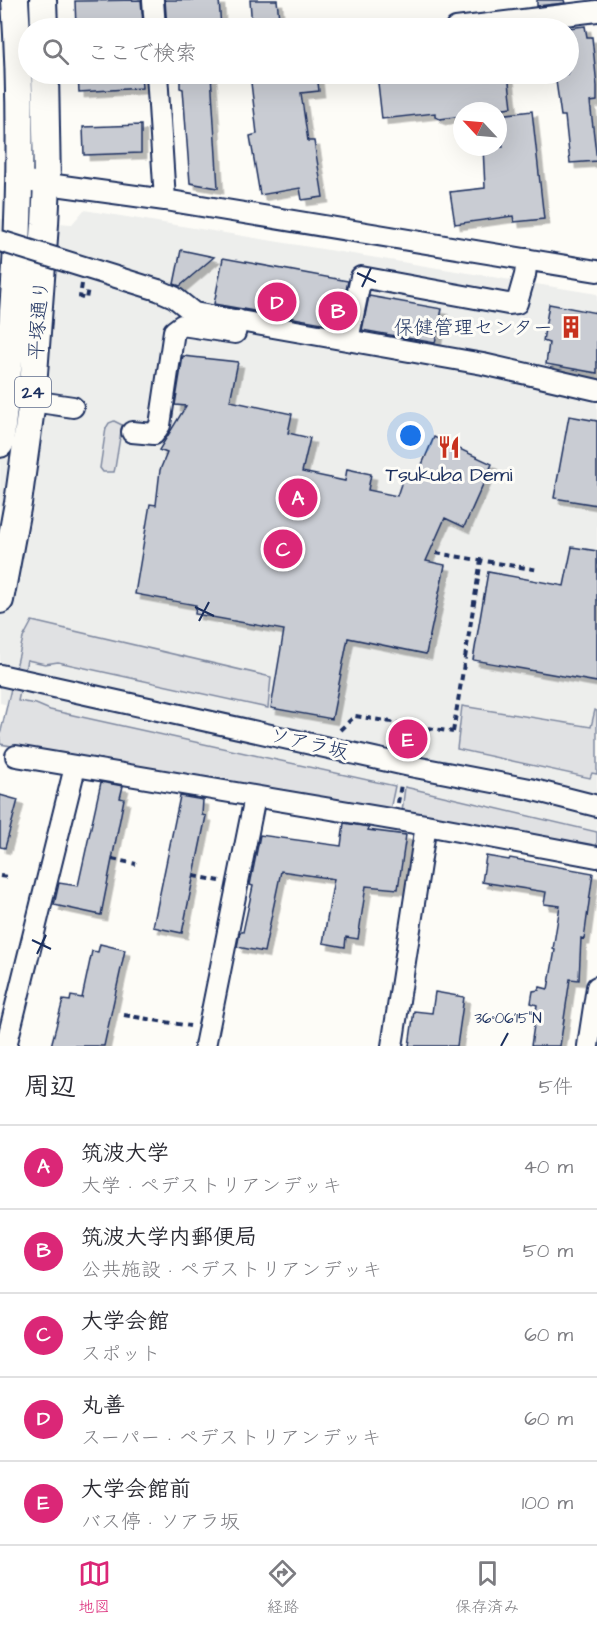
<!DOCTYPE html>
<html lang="ja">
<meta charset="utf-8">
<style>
:root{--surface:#fff;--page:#f7f7f7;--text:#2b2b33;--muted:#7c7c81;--line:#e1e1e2;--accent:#db2777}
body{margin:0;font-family:"Architects Daughter","Klee One",sans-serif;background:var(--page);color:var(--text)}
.compass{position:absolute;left:453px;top:102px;width:54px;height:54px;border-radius:50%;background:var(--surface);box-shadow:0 6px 24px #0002;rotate:296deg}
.you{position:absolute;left:411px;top:436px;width:21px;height:21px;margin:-15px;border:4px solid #fff;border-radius:50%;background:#1a73e8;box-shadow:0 0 0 9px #1a73e833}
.badge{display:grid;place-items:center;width:39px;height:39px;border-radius:50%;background:var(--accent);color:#fff;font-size:20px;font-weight:700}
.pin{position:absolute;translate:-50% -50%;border:3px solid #fff;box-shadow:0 2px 6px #0006}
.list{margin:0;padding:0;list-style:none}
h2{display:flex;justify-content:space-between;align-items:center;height:78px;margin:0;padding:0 24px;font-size:26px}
h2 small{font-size:20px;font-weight:400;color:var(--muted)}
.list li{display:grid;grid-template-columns:39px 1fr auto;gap:18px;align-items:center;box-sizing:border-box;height:84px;padding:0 24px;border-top:2px solid var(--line)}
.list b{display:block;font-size:22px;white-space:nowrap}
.list p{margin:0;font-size:20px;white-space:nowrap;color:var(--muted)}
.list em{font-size:20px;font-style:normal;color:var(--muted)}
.icon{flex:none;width:33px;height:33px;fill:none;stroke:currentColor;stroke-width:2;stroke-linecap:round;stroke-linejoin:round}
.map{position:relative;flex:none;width:597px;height:1046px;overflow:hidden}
.search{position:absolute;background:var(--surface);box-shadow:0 6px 24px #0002;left:18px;right:18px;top:18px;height:66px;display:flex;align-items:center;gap:15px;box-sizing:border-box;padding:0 21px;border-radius:33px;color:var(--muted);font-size:22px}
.sheet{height:498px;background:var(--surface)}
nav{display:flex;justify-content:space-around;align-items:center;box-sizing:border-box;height:84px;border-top:2px solid var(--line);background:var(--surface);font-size:16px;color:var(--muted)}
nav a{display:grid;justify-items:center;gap:3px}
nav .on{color:var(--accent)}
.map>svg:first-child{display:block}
</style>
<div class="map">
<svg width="597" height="1046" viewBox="0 0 597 1046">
<defs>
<filter id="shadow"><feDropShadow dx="5.5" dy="5.5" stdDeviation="0" flood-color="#0004"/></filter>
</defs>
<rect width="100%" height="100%" fill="#fdfcf7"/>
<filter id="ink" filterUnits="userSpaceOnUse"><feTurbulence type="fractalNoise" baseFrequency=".0167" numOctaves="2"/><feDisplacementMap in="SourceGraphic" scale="12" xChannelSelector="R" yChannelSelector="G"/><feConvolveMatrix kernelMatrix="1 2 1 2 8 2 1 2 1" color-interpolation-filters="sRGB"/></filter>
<g filter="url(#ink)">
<!-- built -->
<path fill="#edeeec" d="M84,210L597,294V847L0,703V219L72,224Z"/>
<!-- green -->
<path fill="#e0e1e3" stroke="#7e88a0" stroke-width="1.5" d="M114,421L122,425L115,468L114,472H103L100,468L106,428L109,423Z
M32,621L271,677L268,708L58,662L45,664L27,660L18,701L36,704L50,710L395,786L390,810L0,744V735L23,638Z
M462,706L591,727L595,710L597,711V774L592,773L590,778L457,749Z
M405,787L597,832V848L402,812Z"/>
<!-- building -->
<path fill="#c9ccd3" stroke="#1b2f5e" stroke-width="1.5" filter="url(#shadow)" d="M141,0L143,23L76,27L75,1Z
M165,0H219L221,28H167Z
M250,0H277L280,28H252Z
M537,0H564L565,3L537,6Z
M585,26L587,37H592L597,86V101L590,102L597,161L570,163L565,116H561L555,74H568V28Z
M78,74H141L142,88L79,92Z
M211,74L218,188L190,183L183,89L180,88V76Z
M250,74H317L319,91L301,93L308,141H314L323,197L302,200L300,188L260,195L250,136L257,134Z
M377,74H508L512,107L481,111H462V116L440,119L435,117V113L382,119Z
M532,111L544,219L514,222L513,216L455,224L450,192L485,188L483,147H503L499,115Z
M141,125V153L84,155L83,127Z
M181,250L214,257L180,286L174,284Z
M223,258L348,281L339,326L214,304Z
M369,296L442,309L435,343L362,330Z
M549,304L597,313V373L546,364L549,343L543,341Z
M183,356L238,362L230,401L292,414L288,433L310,438L302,472L345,481L347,469L371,474L368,490L397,496L405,472L417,476L434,437L492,464L464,527L445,518L426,561L445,565L426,654L348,638L332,719L271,708L284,630L195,614L196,605L135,594L150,504L156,505L160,470L167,453L159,450L186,406L175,405Z
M569,416L597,421V505L554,498Z
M572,547L597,551V682L473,660L488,572L564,586Z
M101,782L123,786L120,798L124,799L101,915L54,905L59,883L78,886Z
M0,795L18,800L5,848L0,847Z
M180,796L203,800L202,815L206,816L182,933L153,927Z
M344,823L369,827L368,830L406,835L398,889L366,886L358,939L346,937L345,947L323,943L334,879L281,871L264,952L237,947L240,932H243L253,886L250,885L260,835L341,846Z
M486,856L509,860L510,858L593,873L584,939L581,938L579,980L570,979L560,1046H531L537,1005L531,1003L533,991L539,990L540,987L548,989L555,950L553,949L560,906L544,904L546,892L482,882Z
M100,944L125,950L104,1046H51L63,1000L70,1001L71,996L82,998L92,951L98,952Z
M435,992L464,997L457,1046H409L414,1011L432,1013Z"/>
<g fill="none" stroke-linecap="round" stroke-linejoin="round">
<!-- minor casing -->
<g stroke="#1b2f5e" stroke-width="24">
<path id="minor" d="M153,0L155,28
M456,28L597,11
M157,74L165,200
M19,180L165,200L597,271
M158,290L174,297L194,313L483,364L597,390
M348,340L361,277L508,304L517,303L525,275L527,259
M32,401L73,407
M132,432L154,434L160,425L174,331L182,325L235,333L238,320
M0,675L410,766L530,789L597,806
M16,756L426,825L597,857
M6,1046L75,767
M205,1046L255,797
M392,1046L426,825
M588,1046L597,987"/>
</g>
<!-- major casing -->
<g stroke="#1b2f5e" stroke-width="30">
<path id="major" d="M43,0L44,28
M0,444C18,297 25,148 15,0
M0,600L18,503L32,401L45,224L47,183L45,74"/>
</g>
<!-- path -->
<path stroke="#1b2f5e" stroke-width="4" stroke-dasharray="6 4.5" stroke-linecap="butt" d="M82,284L80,297L86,299L88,288
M436,553L539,570
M465,658L481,560
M340,730L355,716L453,732
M398,803L401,784
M112,859L136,864
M0,876L7,877
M194,876L220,881
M124,1015L190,1026"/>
<!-- minor -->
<use href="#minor" stroke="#fdfcf7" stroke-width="20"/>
<!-- major -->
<use href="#major" stroke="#fdfcf7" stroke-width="26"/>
<!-- minor-bridge casing -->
<g stroke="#1b2f5e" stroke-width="24" stroke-linecap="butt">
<path id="minor-bridge" d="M0,241L158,290"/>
</g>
<!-- path-bridge -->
<path stroke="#1b2f5e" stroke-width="4" stroke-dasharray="6 4.5" stroke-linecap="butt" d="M453,732L465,658"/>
<!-- minor-bridge -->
<use href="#minor-bridge" stroke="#fdfcf7" stroke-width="20"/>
</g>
</g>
<!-- ticks -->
<path fill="none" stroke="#1b2f5e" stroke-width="2" d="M357,273L376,282M362,287L371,268M195,607L214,616M199,621L209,602M32,940L51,949M37,954L46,935M501,1046L508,1033"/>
<!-- icons -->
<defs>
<g id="building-bare" transform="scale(1.8)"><path d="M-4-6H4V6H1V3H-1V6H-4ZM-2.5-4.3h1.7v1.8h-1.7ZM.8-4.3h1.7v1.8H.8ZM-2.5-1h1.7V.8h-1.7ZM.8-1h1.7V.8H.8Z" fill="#c8321e" stroke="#fdfcf7" stroke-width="2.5" paint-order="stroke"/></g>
<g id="restaurant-bare" transform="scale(1.8)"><path d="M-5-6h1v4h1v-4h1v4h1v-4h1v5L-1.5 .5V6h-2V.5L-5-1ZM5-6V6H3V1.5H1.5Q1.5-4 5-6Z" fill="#c8321e" stroke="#fdfcf7" stroke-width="2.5" paint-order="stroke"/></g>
</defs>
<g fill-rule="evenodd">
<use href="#building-bare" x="571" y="327"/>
<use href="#restaurant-bare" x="449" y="447"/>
</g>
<g text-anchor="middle" stroke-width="6" stroke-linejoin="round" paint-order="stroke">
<!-- shield labels -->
<rect fill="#fdfcf7" stroke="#5f6c8c" stroke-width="1.5" x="15" y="377" width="36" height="30" rx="4.5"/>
<g font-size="18" font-weight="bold" fill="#1b2f5e">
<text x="33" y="398">24</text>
</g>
<!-- street labels -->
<g font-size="20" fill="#1b2f5e" stroke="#fdfcf7">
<text transform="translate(38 320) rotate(-86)" y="7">平塚通り</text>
<text transform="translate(309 743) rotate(13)" y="7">ソアラ坂</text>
</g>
<!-- poi labels -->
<g font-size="20" fill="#1b2f5e" stroke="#fdfcf7" text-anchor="end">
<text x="553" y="334">保健管理センター</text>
<text x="449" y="481" text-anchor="middle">Tsukuba Demi</text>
</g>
</g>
<g font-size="15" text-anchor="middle" fill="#1b2f5e" stroke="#fdfcf7" stroke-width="6" stroke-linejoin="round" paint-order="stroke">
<text x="508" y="1023">36°06'15"N</text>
</g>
</svg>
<svg class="compass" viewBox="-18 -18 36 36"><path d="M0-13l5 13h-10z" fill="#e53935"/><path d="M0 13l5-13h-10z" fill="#7c7c81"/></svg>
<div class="you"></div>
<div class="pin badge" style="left:298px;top:498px">A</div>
<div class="pin badge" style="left:338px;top:311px">B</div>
<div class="pin badge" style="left:283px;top:549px">C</div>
<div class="pin badge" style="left:277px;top:302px">D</div>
<div class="pin badge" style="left:408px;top:739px">E</div>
<div class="search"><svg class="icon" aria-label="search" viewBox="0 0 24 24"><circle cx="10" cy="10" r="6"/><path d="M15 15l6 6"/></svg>ここで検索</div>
</div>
<section class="sheet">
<h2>周辺<small>5件</small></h2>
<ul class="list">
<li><span class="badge">A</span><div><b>筑波大学</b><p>大学 · ペデストリアンデッキ</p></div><em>40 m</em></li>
<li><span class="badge">B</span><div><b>筑波大学内郵便局</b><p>公共施設 · ペデストリアンデッキ</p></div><em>50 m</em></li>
<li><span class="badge">C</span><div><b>大学会館</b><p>スポット</p></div><em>60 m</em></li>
<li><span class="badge">D</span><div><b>丸善</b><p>スーパー · ペデストリアンデッキ</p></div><em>60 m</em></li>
<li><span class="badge">E</span><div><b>大学会館前</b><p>バス停 · ソアラ坂</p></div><em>100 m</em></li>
</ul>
</section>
<nav>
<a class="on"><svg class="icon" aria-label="map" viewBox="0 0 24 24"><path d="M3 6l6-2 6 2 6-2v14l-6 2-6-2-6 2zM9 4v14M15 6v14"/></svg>地図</a>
<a><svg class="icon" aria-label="directions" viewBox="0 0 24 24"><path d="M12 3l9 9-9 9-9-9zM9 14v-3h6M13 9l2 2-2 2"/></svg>経路</a>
<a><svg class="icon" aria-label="saved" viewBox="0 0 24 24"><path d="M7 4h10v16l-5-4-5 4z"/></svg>保存済み</a>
</nav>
